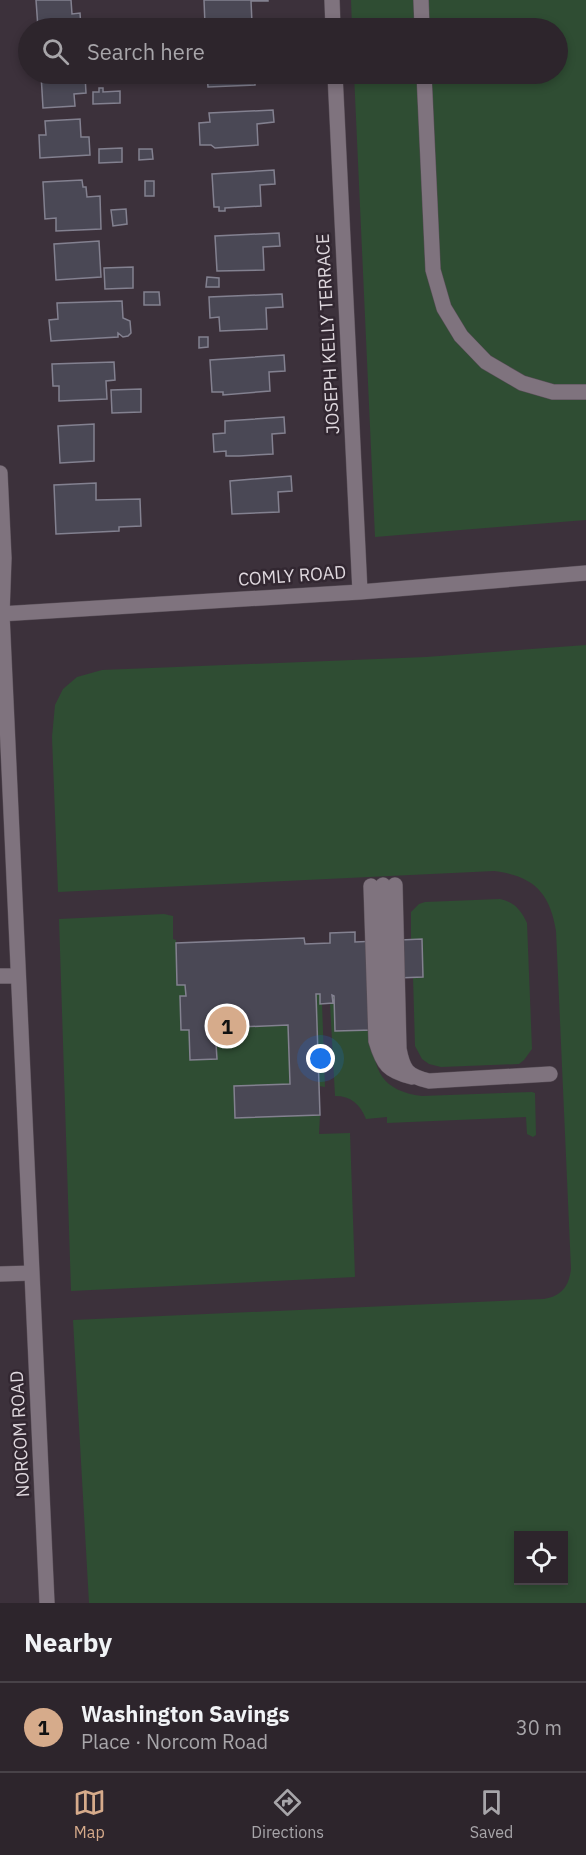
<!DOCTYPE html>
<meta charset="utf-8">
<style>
:root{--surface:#2d252c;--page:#393138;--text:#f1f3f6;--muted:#a7a5a9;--line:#484248;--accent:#d6ab8b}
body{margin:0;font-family:"IBM Plex Sans",sans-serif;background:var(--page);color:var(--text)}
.controls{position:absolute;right:18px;bottom:18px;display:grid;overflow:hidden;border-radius:0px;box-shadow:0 3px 9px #0003}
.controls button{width:54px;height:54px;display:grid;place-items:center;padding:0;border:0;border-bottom:2px solid var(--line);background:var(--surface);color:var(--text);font:30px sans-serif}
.you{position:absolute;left:321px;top:1059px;width:21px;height:21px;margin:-15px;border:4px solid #fff;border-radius:50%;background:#1a73e8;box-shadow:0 0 0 9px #1a73e833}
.badge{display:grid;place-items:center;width:39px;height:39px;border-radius:50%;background:var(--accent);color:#111;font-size:20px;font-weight:700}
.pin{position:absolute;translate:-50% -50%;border:3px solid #fff;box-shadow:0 2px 6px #0006}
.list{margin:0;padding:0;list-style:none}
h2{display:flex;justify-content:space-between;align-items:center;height:78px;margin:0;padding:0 24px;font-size:26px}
h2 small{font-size:20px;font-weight:400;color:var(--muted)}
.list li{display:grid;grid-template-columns:39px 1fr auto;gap:18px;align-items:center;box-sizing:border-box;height:90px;padding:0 24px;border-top:2px solid var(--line)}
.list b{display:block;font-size:22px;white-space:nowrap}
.list p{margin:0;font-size:20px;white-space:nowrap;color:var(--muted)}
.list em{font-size:20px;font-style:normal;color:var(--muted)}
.icon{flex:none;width:33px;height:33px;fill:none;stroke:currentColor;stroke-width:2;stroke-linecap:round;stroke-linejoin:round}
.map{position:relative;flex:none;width:586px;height:1603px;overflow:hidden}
.search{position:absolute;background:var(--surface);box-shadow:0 3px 9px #0003;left:18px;right:18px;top:18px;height:66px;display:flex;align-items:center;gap:15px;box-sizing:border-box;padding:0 21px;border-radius:33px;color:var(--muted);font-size:22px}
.sheet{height:168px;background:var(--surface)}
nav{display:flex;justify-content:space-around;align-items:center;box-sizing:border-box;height:84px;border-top:2px solid var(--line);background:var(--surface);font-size:16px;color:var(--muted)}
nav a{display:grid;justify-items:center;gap:3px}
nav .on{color:var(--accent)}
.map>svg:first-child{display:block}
</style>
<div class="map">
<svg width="586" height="1603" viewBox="0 0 586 1603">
<rect width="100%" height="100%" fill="#3c313b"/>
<!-- green -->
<path fill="#2f4d33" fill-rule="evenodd" d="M351,0H586V520L375,537L354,74H558V28H352Z
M586,645V1603H89L73,1320L544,1299C562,1296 569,1286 571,1269L556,931C550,892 533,876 494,871L58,892L52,737L55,705L63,689L77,677L102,670L426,657ZM518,1536H564V1580H518Z
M500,899C514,902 521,910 527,923L532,1049L524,1060L519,1064L441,1067L429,1064L422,1059L415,1046L413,977L423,976L422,939H411V912L419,904L425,902Z
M164,914L173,916V939L176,940L177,985H185L186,996H180L181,1029L189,1030L190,1060L217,1059L215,1028L288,1025L290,1084L234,1086L235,1118L320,1115L319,1134L350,1133L355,1277L71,1291L59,919Z
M316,994H320L322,1003L325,1087L319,1086Z
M332,995L334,996L335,1031L373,1030C372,1068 380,1091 422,1096L532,1092L535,1093L536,1135L533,1137L527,1134L526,1117L387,1123V1117L366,1119C360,1104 351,1096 335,1096L330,1003H332Z"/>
<!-- building -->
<path fill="#4a4855" stroke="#838190" stroke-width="1.5" d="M36,0H71L72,14L80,13L81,28H38Z
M204,0H268V1H251L252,23L205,25Z
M41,74L85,75L86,93L74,94L75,106L43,108Z
M138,74H149V78H138Z
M207,74H255V85L208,87Z
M99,88H103V92L120,91V103L93,104V92H99Z
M273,110L274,122L257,124L258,145L215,148L211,145H200L199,123L210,122L209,113Z
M80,119L81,137H89L90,155L40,158L39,135H46L45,121Z
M122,148V162L99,163V149Z
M139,149H152L153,159L139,160Z
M274,170L275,184L260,185L261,206L225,208V211H219V207H214L212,174Z
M82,180L83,187H86L87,197L100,196L101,229L56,231V218L45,219L43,182Z
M145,181H154V196H145Z
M126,209L127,224L113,226L111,210Z
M279,233L280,246L263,247L264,270L217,271L215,236Z
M99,241L101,277L56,280L54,244Z
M133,267V288L105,289L104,268Z
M207,277L219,278V287H206Z
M144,292H159L160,305H144Z
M282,294L283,307L266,308L267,329L220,331L219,317L210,318L209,297Z
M122,301L123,318L130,321L131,333L128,336L123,337L118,333V337L51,341L49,320L58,319L57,303Z
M199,337H208V347L199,348Z
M284,355L285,371L269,372L270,391L223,395V392H212L210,360Z
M114,362L115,380L106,381L107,399L59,401V386H53L52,364Z
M141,389V412L112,413L111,390Z
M284,417L285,433L272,434L273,454L239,456H226V451L214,452L213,434L225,433V421Z
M94,424V461L60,463L58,426Z
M291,476L292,491L278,492L279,512L232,514L230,481Z
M96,483V500L140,499L141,526L119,527V531L56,534L54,485Z
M355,932V942L422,939L423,977L371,979L373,1030L335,1031L334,996L332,995L333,1003L320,1004V994H316L320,1115L235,1118L234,1086L290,1084L288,1025L215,1028L217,1059L190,1060L189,1030H181L180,996H186L185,985H177L176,943L304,938L305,944L330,943V933Z"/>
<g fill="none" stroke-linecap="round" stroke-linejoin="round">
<!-- minor casing -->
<g stroke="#584e57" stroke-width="16">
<path id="minor" d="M332,0L333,28
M421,0L422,28
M335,74L360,592
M424,74L433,270L444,308L461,336L486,362L522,383L553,392H586
M0,473L4,558L2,614L47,1603
M0,614L360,592L586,573
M383,885L387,1038L390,1061
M395,885L399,1049C403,1070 407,1076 429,1081L550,1074
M371,886L376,1041C383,1065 388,1071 412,1077
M0,976H18
M0,1274L32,1273"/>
</g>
<!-- minor -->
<use href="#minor" stroke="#7f737e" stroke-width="15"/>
</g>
<g text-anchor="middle" stroke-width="5" stroke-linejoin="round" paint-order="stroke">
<!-- street labels -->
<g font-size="18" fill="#dfd8de" stroke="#322731">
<text transform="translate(328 334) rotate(-93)" y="6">JOSEPH KELLY TERRACE</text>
<text transform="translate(292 576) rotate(-4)" y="6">COMLY ROAD</text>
<text transform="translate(20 1434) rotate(-93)" y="6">NORCOM ROAD</text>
</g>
</g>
</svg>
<div class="controls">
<button><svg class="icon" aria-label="locate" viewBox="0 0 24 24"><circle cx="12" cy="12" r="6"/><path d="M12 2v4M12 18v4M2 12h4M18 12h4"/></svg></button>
</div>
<div class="you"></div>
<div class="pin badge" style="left:227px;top:1026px">1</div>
<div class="search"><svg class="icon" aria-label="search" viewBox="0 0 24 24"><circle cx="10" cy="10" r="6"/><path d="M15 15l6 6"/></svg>Search here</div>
</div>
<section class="sheet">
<h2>Nearby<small></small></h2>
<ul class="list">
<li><span class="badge">1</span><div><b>Washington Savings</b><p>Place · Norcom Road</p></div><em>30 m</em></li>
</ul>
</section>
<nav>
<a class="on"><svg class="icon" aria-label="map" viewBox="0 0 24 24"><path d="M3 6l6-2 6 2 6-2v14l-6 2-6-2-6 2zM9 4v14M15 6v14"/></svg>Map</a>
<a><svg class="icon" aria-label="directions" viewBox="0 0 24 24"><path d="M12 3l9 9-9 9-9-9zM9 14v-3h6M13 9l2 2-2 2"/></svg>Directions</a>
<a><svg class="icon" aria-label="saved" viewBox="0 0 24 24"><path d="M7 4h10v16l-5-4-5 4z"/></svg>Saved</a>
</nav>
